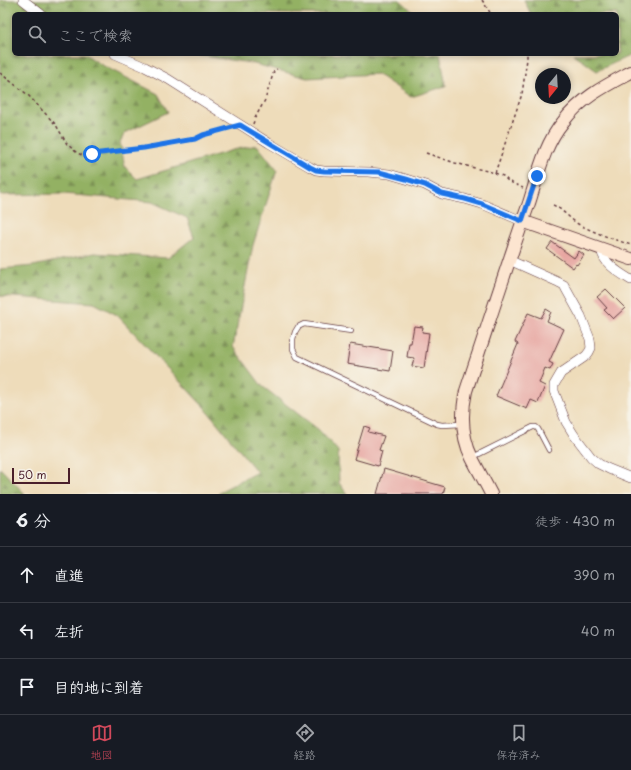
<!DOCTYPE html>
<html lang="ja">
<meta charset="utf-8">
<style>
:root{--surface:#171b24;--page:#242831;--text:#f1f3f6;--muted:#9ea1a6;--line:#363941;--accent:#d1495b}
body{margin:0;font-family:"Playpen Sans","Klee One",sans-serif;background:var(--page);color:var(--text)}
.compass{position:absolute;left:535px;top:68px;width:36px;height:36px;border-radius:50%;background:var(--surface);box-shadow:0 2px 6px #0003;rotate:198deg}
.scale{position:absolute;left:12px;bottom:10px;width:58px;box-sizing:border-box;padding-left:4px;border:2px solid #4a1f2b;border-top:0;font-size:11px;line-height:14px;white-space:nowrap;color:#4a1f2b;-webkit-text-stroke:3px #f7f3e8;paint-order:stroke}
.stop{position:absolute;width:12px;height:12px;margin:-9px;border:3px solid #1a73e8;border-radius:50%;background:#fff}
.stop.end{background:#1a73e8;border-color:#fff;box-shadow:0 1px 4px #0008}
.list{margin:0;padding:0;list-style:none}
h2{display:flex;justify-content:space-between;align-items:center;height:52px;margin:0;padding:0 16px;font-size:17px}
h2 small{font-size:13px;font-weight:400;color:var(--muted)}
.list li{display:grid;grid-template-columns:26px 1fr auto;gap:12px;align-items:center;box-sizing:border-box;height:56px;padding:0 16px;border-top:1px solid var(--line)}
.list b{display:block;font-size:15px;white-space:nowrap}
.list em{font-size:13px;font-style:normal;color:var(--muted)}
.icon{flex:none;width:22px;height:22px;fill:none;stroke:currentColor;stroke-width:2;stroke-linecap:round;stroke-linejoin:round}
.map{position:relative;flex:none;width:631px;height:494px;overflow:hidden}
.search{position:absolute;background:var(--surface);box-shadow:0 2px 6px #0003;left:12px;right:12px;top:12px;height:44px;display:flex;align-items:center;gap:10px;box-sizing:border-box;padding:0 14px;border-radius:6px;color:var(--muted);font-size:15px}
.sheet{height:220px;background:var(--surface)}
nav{display:flex;justify-content:space-around;align-items:center;box-sizing:border-box;height:56px;border-top:1px solid var(--line);background:var(--surface);font-size:11px;color:var(--muted)}
nav a{display:grid;justify-items:center;gap:2px}
nav .on{color:var(--accent)}
.map>svg:first-child{display:block}
</style>
<div class="map">
<svg width="631" height="494" viewBox="0 0 631 494">
<defs>
<pattern id="forest-firs" width="22" height="20" patternUnits="userSpaceOnUse"><rect width="22" height="20" fill="#93b164"/><path d="M5 1l3.5 6h-7zM16 11l3.5 6h-7z" fill="#7a8f53"/></pattern>
</defs>
<rect width="100%" height="100%" fill="#f7f3e8"/>
<filter id="ink" filterUnits="userSpaceOnUse"><feTurbulence type="fractalNoise" baseFrequency=".025" numOctaves="2"/><feDisplacementMap in="SourceGraphic" scale="8" xChannelSelector="R" yChannelSelector="G"/><feConvolveMatrix kernelMatrix="1 2 1 2 8 2 1 2 1" color-interpolation-filters="sRGB"/></filter>
<filter id="wash" filterUnits="userSpaceOnUse"><feTurbulence type="fractalNoise" baseFrequency=".012" numOctaves="4" result="noise"/><feDisplacementMap in="SourceGraphic" scale="16" xChannelSelector="R" yChannelSelector="G"/><feGaussianBlur stdDeviation="0.9" result="paint"/><feColorMatrix in="noise" values="0 0 0 0 0 0 0 0 0 0 0 0 0 0 0 0 0 1.4 0 .05"/><feComposite in="paint" operator="in"/></filter>
<g filter="url(#wash)">
<rect width="100%" height="100%" fill="#eedcba"/>
<!-- forest -->
<path fill="url(#forest-firs)" stroke="#6e6848" d="M0,0H400L416,14H14V54H85L100,64L158,94L168,112L125,133L120,142L125,167L137,179L233,150L257,145L277,170L253,245L233,347L262,386L319,430L338,451L339,483L347,494H219V492L257,472L205,408L117,315L94,303L0,296V269L33,266L94,253L168,258L194,237L187,218L152,202L64,194L0,195Z
M524,0H631V55L597,71L573,54H617V14H531Z
M190,54H440L446,86L411,97L377,74L307,78L251,63Z
M0,468L24,493L25,494H0Z"/>
<g id="blocks">
<!-- building -->
<path fill="#e7a6a1" d="M552,242L574,258L579,251L584,255L577,265L576,264L573,268L547,249Z
M606,289L625,308L613,319L604,310L607,308L597,297Z
M546,309L551,312L547,321L564,329L549,362L553,364L550,370L545,368L539,383L545,386L538,403L531,400L527,409L496,396L518,344L515,342L528,313L541,318Z
M414,326L423,327L422,332L429,333L424,368L412,366L414,358L407,357L409,343H411Z
M350,344L393,351L390,371L347,364Z
M364,426L370,428L368,432L384,436L379,450L382,451L378,466L354,459Z
M384,469L445,487L443,494H377Z"/>
</g>
</g>
<g filter="url(#ink)">
<use href="#blocks" fill-opacity="0" stroke="#633b40" stroke-width="1"/>
<g fill="none" stroke-linecap="round" stroke-linejoin="round">
<!-- lane casing -->
<g stroke="#633b40" stroke-width="6">
<path id="lane" d="M351,331L304,324L298,327L295,332L293,339V349L297,357L437,424L442,425L462,424
M473,457L533,427H536L538,429L549,450"/>
</g>
<!-- street casing -->
<g stroke="#633b40" stroke-width="10">
<path id="street" d="M23,0L41,14
M115,54L145,67L168,79L269,143L310,167L316,170L324,171L369,172L389,174L406,179L425,185L442,194L465,199L482,204L522,221
M602,248C600,262 621,274 631,280
M509,260L558,282L564,285L566,289L581,316L590,339L591,348L589,352L586,356L561,373L554,385V391L566,422L574,435L591,457L599,464L609,469L631,478"/>
</g>
<!-- secondary casing -->
<g stroke="#633b40" stroke-width="14">
<path id="secondary" d="M522,221L631,259
M491,494C485,482 478,470 472,458C461,436 461,414 466,391C487,328 507,265 529,203C538,175 544,145 563,122C581,98 605,86 631,72"/>
</g>
<!-- path -->
<path stroke="#633b40" stroke-width="1.5" stroke-dasharray="3 3" stroke-linecap="butt" d="M482,0L491,14
M0,73L28,95L56,125L67,144L77,153L85,156L107,152L144,148L183,141L195,139L203,135L228,128
M253,124L255,118L265,100L274,71L277,69
M426,153L455,163L495,173L503,176L508,181L523,188
M495,173L522,94L527,59V54
M553,205C562,209 569,218 578,224C595,233 613,239 631,245"/>
<!-- lane -->
<use href="#lane" stroke="#fff" stroke-width="4.5"/>
<!-- street -->
<use href="#street" stroke="#fff" stroke-width="9"/>
<!-- secondary -->
<use href="#secondary" stroke="#fce5d0" stroke-width="12"/>
</g>
</g>
<g fill="none" stroke-linecap="round" stroke-linejoin="round" filter="url(#ink)">
<!-- route -->
<path stroke="#1a73e8" stroke-width="5" d="M92,154L144,148L183,141L195,139L203,135L240,125L310,167L316,170L324,171L379,172L406,179L425,185L442,194L465,199L482,204L522,221L537,176"/>
</g>
</svg>
<svg class="compass" viewBox="-18 -18 36 36"><path d="M0-13l5 13h-10z" fill="#e53935"/><path d="M0 13l5-13h-10z" fill="#9ea1a6"/></svg>
<div class="scale">50 m</div>
<div class="stop" style="left:92px;top:154px"></div>
<div class="stop end" style="left:537px;top:176px"></div>
<div class="search"><svg class="icon" aria-label="search" viewBox="0 0 24 24"><circle cx="10" cy="10" r="6"/><path d="M15 15l6 6"/></svg>ここで検索</div>
</div>
<section class="sheet">
<h2>6 分<small>徒歩 · 430 m</small></h2>
<ul class="list">
<li><svg class="icon" aria-label="ahead" viewBox="0 0 24 24"><path d="M12 20V5M6 11l6-6 6 6"/></svg><div><b>直進</b></div><em>390 m</em></li>
<li><svg class="icon" aria-label="left" viewBox="0 0 24 24"><path d="M17 20v-9H6M10 6l-5 5 5 5"/></svg><div><b>左折</b></div><em>40 m</em></li>
<li><svg class="icon" aria-label="arrive" viewBox="0 0 24 24"><path d="M6 21V4h12l-3 4 3 4H6"/></svg><div><b>目的地に到着</b></div></li>
</ul>
</section>
<nav>
<a class="on"><svg class="icon" aria-label="map" viewBox="0 0 24 24"><path d="M3 6l6-2 6 2 6-2v14l-6 2-6-2-6 2zM9 4v14M15 6v14"/></svg>地図</a>
<a><svg class="icon" aria-label="directions" viewBox="0 0 24 24"><path d="M12 3l9 9-9 9-9-9zM9 14v-3h6M13 9l2 2-2 2"/></svg>経路</a>
<a><svg class="icon" aria-label="saved" viewBox="0 0 24 24"><path d="M7 4h10v16l-5-4-5 4z"/></svg>保存済み</a>
</nav>
